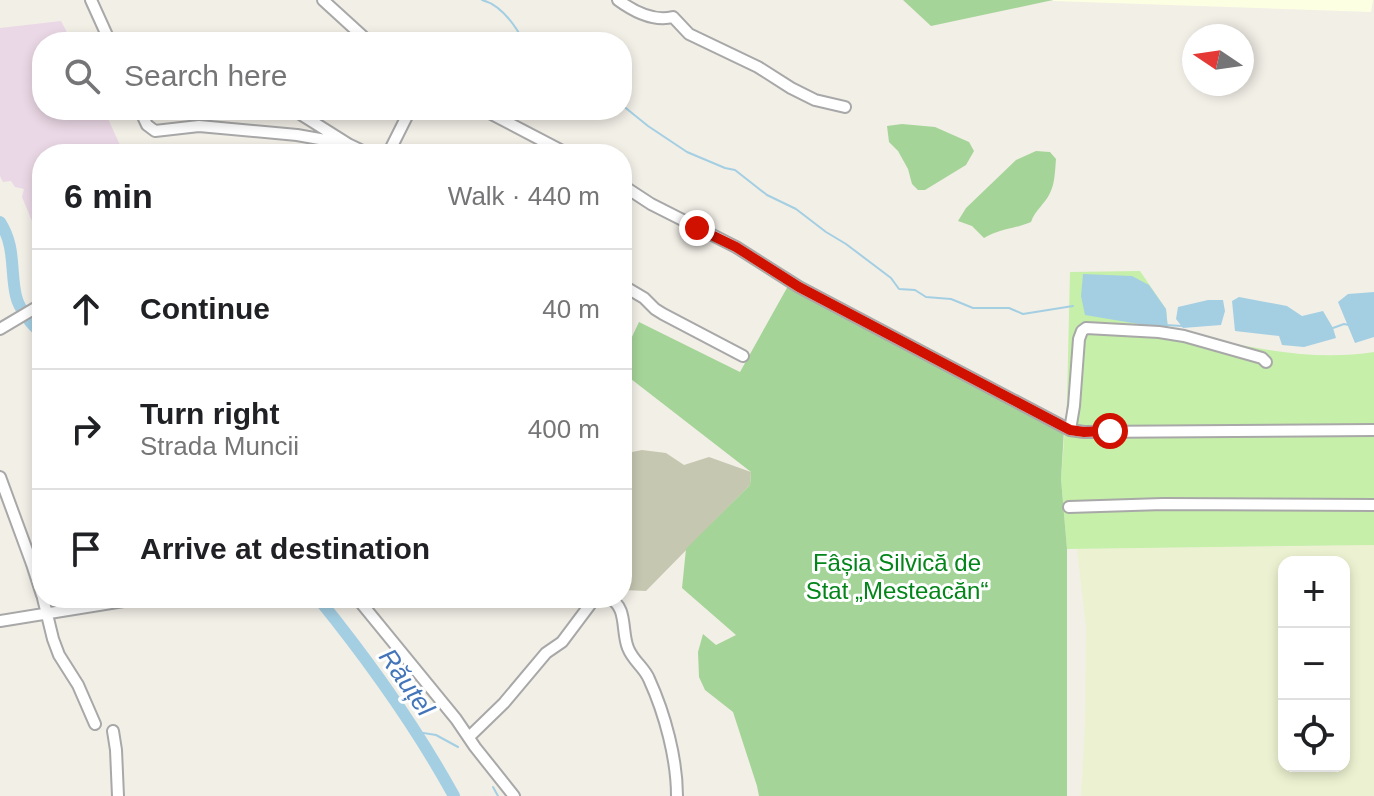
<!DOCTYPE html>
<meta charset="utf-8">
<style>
:root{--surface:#fff;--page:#f2f2f2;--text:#202124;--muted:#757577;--line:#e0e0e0}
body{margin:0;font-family:Helvetica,sans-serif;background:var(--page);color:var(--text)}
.controls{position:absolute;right:24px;bottom:24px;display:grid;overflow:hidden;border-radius:16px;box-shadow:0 4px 12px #0003}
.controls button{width:72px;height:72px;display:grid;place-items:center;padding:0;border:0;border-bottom:2px solid var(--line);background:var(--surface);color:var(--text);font:40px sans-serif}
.compass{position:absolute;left:1182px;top:24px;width:72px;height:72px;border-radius:50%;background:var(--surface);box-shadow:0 4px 12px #0003;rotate:283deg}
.stop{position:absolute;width:24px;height:24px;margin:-18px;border:6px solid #d11100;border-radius:50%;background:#fff}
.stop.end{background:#d11100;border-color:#fff;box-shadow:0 2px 8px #0008}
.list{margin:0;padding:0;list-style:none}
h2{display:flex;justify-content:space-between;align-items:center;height:104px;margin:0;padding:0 32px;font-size:34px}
h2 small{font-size:26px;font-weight:400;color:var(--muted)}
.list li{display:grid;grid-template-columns:52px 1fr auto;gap:24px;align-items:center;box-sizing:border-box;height:120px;padding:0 32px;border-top:2px solid var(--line)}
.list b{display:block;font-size:30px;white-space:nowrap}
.list p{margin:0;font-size:26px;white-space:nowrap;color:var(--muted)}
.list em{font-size:26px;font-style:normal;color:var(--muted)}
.icon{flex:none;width:44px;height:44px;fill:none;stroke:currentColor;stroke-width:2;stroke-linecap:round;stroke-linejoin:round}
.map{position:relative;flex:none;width:1374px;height:796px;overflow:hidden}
.search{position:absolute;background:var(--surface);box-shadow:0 4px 12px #0003;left:32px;top:32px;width:600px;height:88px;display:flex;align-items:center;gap:20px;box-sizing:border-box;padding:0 28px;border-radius:32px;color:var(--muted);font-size:30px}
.panel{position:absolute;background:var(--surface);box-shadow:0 4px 12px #0003;left:32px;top:144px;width:600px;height:464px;border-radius:32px}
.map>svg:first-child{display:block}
</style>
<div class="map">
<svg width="1374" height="796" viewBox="0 0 1374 796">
<rect width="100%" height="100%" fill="#f2efe7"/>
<!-- industrial -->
<path fill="#ebd8e6" d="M61,21L72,42H42V110H104L124,154H42V245L22,197L24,189L15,187L11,181L3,182L0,176V28Z"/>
<!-- education -->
<path fill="#fdffe2" d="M1053,0H1373L1371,12L1053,1Z"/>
<!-- construction -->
<path fill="#c6c7b1" d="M642,450L666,453L684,465L709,457L751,472L750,485L646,591L622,590V454Z"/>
<!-- farmland -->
<path fill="#ecf2d1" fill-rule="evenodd" d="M1374,545V796H1081L1085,726L1086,628L1077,549ZM1284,562H1344V766H1284Z"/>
<!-- grass -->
<path fill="#c6efa9" d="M1140,271L1166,309L1168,329C1236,344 1305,363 1374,352V545L1067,549L1061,479L1067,401L1070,272Z"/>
<!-- forest -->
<path fill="#a5d498" d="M903,0H1053L931,26Z
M902,124L935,127L969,142L974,151L966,165L925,190H918L912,184L908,169L898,151L889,142L887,126Z
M1036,151L1050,152L1056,159C1055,171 1055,183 1050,193C1045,204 1035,210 1031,222C1014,229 999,229 984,238L972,226L958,221L966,208L1016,160Z
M788,286L1064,430L1061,479L1067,549V796H759L757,786L733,712L705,690L699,677L698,652L703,634L716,645L736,635L682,588L686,549L750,485L751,472L622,372V358L639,322L740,372Z"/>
<!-- water -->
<path fill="#a4cfe3" d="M1083,274L1132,276L1149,285L1166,309L1168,329L1085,315L1081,296Z
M1374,292V337L1355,343L1338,302L1348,294Z
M1239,297L1287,306L1302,316L1323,311L1333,328L1336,338L1304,347L1282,345L1279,336L1235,331L1232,301Z
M1208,300H1223L1225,311L1221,325L1183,328L1176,319L1178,307Z"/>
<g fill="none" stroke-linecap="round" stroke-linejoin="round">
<!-- stream -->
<path stroke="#a4cfe3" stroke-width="2" d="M482,0C502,5 515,25 524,42
M622,105L648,126L687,152L725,168L735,170L767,195L796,209L826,232L846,244L891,278L899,289L915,290L926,297L951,299L973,308H1009L1023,314L1073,306
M1165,325L1183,326
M1333,328L1344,324L1349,325
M417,732L436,735L458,747
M493,787L498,796"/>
<!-- river -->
<path stroke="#a4cfe3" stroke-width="12" d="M0,222C16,247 10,270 16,296C19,309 32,326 42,333
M318,598C369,661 415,725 454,796"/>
<!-- minor casing -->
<g stroke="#a8a8a8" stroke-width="14">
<path id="minor" d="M91,0L110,42
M323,0L369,42
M618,0C633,11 653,22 673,17L689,34L758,67L791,88L815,100L845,107
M140,110L147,125L155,131L199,126L297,135L348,144
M294,110L348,144L369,154
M484,110L568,154
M388,154L410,110
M622,185L651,204L736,247L799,287L1070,430L1084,432L1374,430
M622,285L644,298L655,309L663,314L743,356
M0,329L42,304
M1070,430L1074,406L1079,339L1082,331L1086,328L1159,332L1184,336L1262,358L1266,362
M0,477L32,564L42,595
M1069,507L1163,504L1374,505
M43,598L53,639L59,655L78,685L95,724
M357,598L456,719L475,747L514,796
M609,598C628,607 621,631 628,648C633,661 644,667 649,679C665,714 677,759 677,796
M364,606L374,598
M0,621L142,598
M113,731L116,750L118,796
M469,737L504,703L546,653L562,642L595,598"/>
</g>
<!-- minor -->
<use href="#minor" stroke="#fff" stroke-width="10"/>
</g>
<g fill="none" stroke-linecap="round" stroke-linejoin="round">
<!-- route -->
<path stroke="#d11100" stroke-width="10" d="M697,228L736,247L799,287L1070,430L1084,432L1110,431"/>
</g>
<g text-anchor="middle" stroke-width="6" stroke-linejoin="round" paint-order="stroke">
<!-- park labels -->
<g font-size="24" fill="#048519" stroke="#fff">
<text x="897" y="571">Fâșia Silvică de<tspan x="897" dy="28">Stat „Mesteacăn“</tspan></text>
</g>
<!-- water labels -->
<g font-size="26" font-style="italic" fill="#4475b9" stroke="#fff">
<text transform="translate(407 682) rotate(55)" y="9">Răuțel</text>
</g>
</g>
</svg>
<div class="controls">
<button>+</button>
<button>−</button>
<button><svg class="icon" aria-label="locate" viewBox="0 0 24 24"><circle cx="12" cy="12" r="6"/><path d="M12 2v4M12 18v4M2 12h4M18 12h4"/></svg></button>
</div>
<svg class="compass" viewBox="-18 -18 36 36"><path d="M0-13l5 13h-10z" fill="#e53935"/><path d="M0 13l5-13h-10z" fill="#757577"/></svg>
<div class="stop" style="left:1110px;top:431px"></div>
<div class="stop end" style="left:697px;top:228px"></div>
<div class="search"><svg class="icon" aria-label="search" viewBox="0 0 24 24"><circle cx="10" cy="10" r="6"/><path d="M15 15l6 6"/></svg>Search here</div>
<section class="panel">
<h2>6 min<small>Walk · 440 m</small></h2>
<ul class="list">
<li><svg class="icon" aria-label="ahead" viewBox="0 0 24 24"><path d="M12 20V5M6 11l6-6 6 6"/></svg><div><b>Continue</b></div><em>40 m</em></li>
<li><svg class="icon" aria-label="right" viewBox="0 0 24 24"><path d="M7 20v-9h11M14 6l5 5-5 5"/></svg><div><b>Turn right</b><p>Strada Muncii</p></div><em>400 m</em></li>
<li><svg class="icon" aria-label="arrive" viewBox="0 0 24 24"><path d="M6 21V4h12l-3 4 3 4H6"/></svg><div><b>Arrive at destination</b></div></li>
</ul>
</section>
</div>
